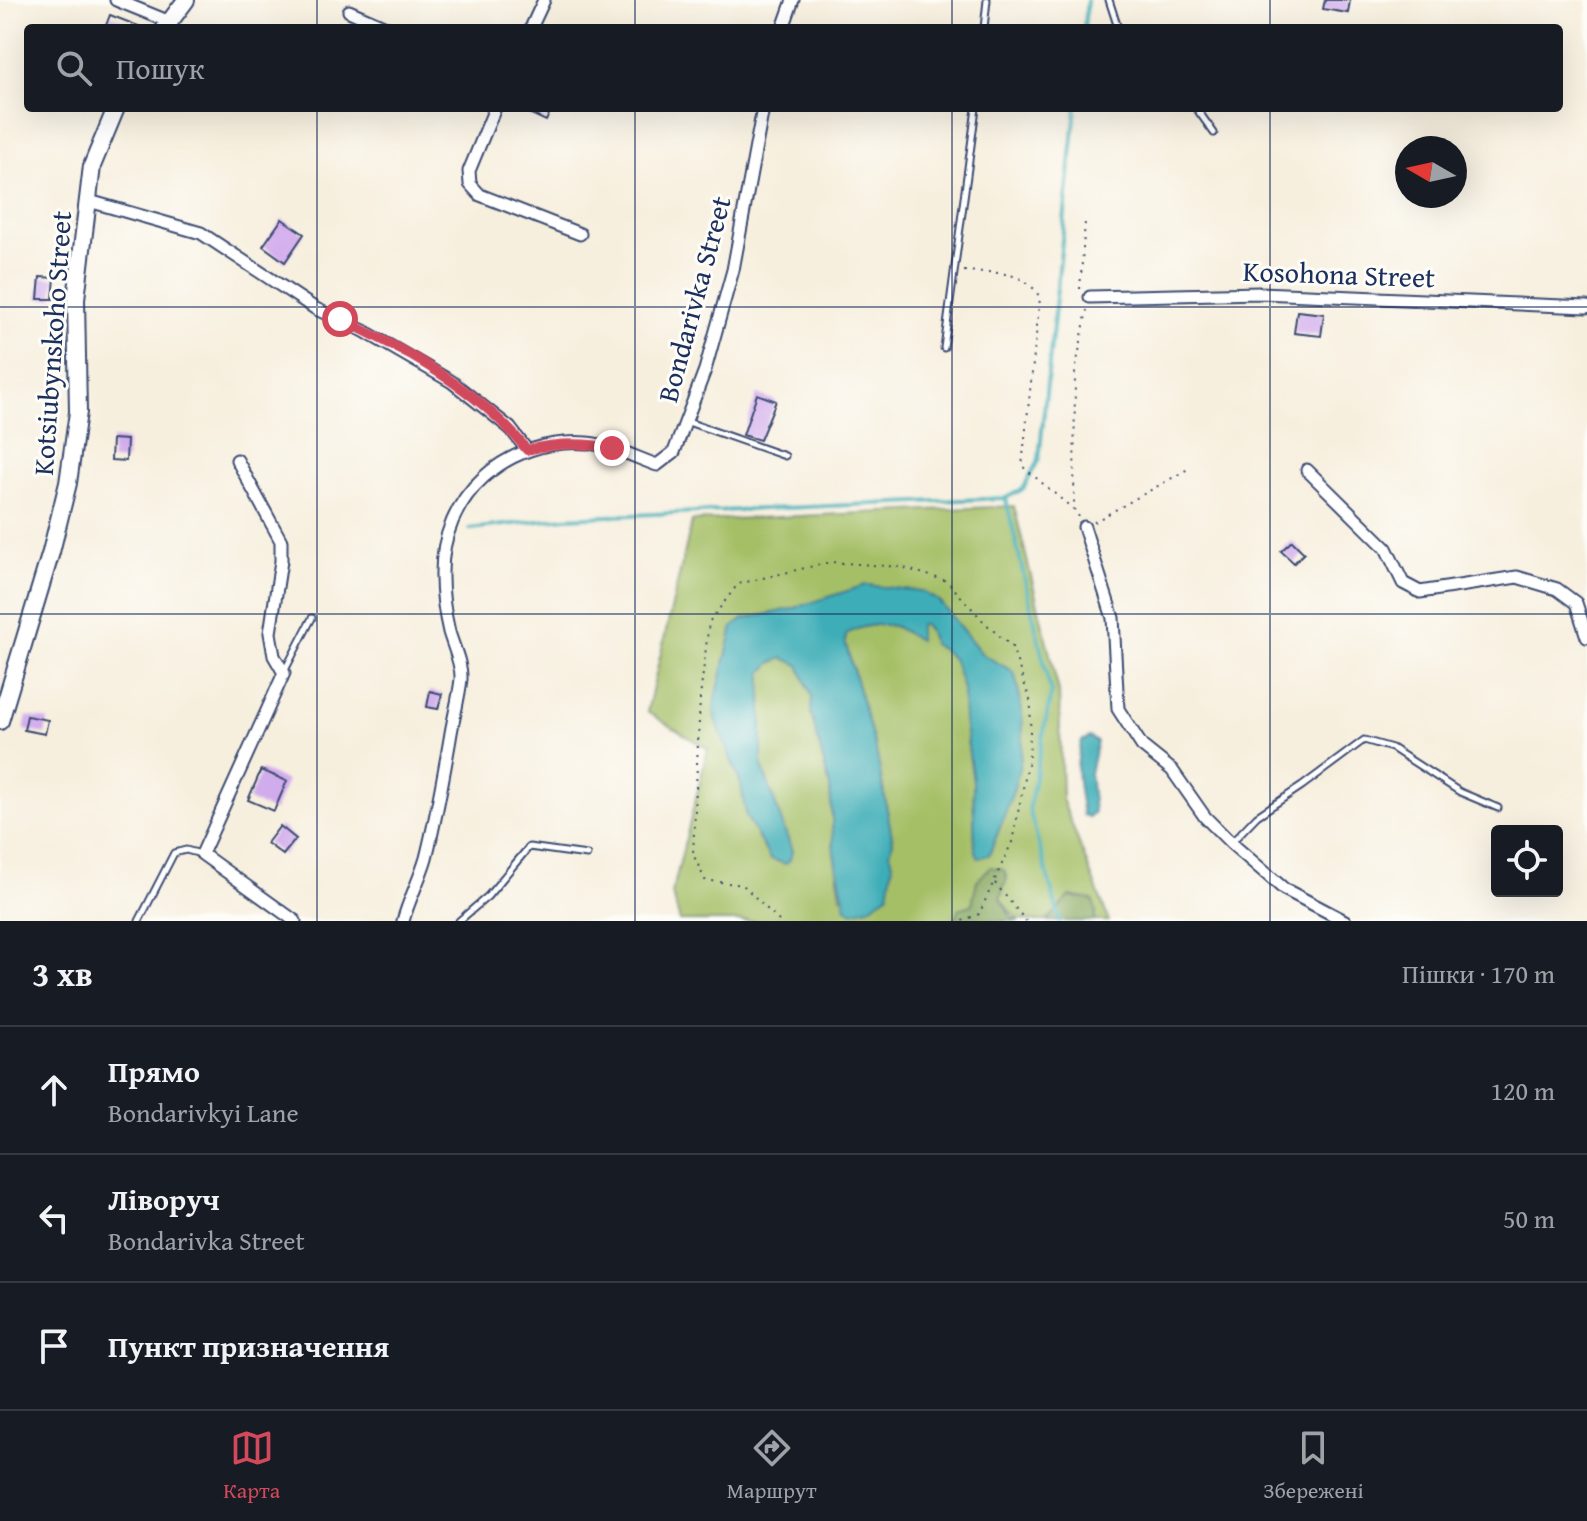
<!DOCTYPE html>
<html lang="uk">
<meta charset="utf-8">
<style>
:root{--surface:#171b24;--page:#242831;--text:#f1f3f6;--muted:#9ea1a6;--line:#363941;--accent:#d1495b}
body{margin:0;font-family:"Gentium Book Plus",serif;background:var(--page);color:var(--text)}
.controls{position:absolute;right:24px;bottom:24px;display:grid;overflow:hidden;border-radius:8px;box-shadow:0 8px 32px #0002}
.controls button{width:72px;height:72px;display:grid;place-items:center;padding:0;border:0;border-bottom:2px solid var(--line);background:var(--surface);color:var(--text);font:40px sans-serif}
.compass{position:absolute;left:1395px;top:136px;width:72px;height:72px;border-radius:50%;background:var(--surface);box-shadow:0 8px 32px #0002;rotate:279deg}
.stop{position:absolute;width:24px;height:24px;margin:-18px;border:6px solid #d1495b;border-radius:50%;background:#fff}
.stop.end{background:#d1495b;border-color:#fff;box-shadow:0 2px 8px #0008}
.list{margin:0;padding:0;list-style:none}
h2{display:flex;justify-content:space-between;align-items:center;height:104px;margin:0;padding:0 32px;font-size:34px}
h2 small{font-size:26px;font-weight:400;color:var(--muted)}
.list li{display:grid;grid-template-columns:52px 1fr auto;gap:24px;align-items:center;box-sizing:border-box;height:128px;padding:0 32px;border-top:2px solid var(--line)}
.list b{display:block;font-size:30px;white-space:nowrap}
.list p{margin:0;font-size:26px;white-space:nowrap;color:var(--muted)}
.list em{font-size:26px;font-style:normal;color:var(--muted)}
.icon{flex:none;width:44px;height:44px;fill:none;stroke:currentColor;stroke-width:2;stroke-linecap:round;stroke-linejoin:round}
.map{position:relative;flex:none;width:1587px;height:921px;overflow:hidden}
.search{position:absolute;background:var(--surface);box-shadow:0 8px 32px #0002;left:24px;right:24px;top:24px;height:88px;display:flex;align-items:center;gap:20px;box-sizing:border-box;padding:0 28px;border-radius:8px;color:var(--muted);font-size:30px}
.sheet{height:488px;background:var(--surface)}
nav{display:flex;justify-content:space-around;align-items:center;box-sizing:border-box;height:112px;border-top:2px solid var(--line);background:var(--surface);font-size:22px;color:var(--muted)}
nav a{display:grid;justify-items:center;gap:4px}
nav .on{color:var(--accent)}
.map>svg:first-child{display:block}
</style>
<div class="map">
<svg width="1587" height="921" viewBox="0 0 1587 921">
<rect width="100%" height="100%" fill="#fdfcf7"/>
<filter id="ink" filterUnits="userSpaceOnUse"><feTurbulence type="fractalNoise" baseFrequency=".0125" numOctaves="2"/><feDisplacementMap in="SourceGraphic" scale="16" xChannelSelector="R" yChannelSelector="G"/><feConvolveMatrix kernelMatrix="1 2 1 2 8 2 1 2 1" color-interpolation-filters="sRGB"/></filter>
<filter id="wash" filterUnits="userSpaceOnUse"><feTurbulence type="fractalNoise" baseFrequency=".006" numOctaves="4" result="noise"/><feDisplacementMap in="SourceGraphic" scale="32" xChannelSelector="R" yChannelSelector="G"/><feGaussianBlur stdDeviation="1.8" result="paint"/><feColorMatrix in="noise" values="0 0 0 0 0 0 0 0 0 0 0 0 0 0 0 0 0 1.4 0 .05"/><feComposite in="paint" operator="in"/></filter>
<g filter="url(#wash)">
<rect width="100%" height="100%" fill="#f7efde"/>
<!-- green -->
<path fill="#a5bf66" stroke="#607762" stroke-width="2" fill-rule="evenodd" d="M1014,506L1059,692L1062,799L1109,921H1094L1096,912L1071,896L1047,921C1018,921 1015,921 1000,898L1007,878L977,881L972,905L959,909L954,921H680L672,894L708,749L647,712L692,521ZM871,585L939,601L982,654L1014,672C1035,746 1016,787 989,855L975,850L973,781L964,720L963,689L954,661L947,653L933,644L929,631L924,625H919L918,639C910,636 901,629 893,626C880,623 856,626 846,635V644L876,750L893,842L890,852L893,864L841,896L834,853L830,787L811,713L812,697L799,665L783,658L771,663L762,673V766L792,851L770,859L746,816L741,784L715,719L714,706L733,627L744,619L792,609Z"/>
<!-- forest -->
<path fill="#84a65b" stroke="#506a5c" stroke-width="2" d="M990,867L1004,870L1007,878L1000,898L1011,917L1019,921H954L959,909L972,905L977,881Z
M1070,896L1093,900L1096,912L1094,921H1047Z"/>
<!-- water -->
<path fill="#3cadb7" stroke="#2c6e8a" stroke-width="2" d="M865,585L921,591L939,601L982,654L1014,672C1035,746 1016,787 989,855L978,858L975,851L973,781L964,720L963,689L954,661L947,653L933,644L929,631L924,625H919V640C911,636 904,631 896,627C882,622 857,626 846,635V645L876,750L893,842L890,852L893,864L888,895L868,908L853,912L846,908L834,853L830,787L811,713L812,697L799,665L783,658L771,663L762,673V766L792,851L790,860L786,864L770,859L746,816L741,784L715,719L714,706L733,627L744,619L792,609Z
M1090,737L1097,742L1090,773L1094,812L1089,817L1083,815C1079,790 1073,765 1082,741Z"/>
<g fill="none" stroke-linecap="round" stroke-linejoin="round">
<!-- stream -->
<path stroke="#3cadb7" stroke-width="4" d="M1084,28L1087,0
M1006,499L1051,693L1029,809L1060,921
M470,529L565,518L1006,498L1023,489L1039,459L1076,108"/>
</g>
<g id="blocks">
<!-- building -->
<path fill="#d1aced" d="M1325,0H1350L1348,13L1323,9Z
M110,15L141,27V28H105Z
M518,108H552L546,121Z
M282,219L304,234L285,262L263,246Z
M40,277L55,278L53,299H38Z
M1297,311L1324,314L1321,336L1294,333Z
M757,394L776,401L760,440L743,435Z
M112,439L127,440L126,461L111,460Z
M1292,541L1304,553L1294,563L1281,551Z
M430,691L442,694L438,709L427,707Z
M27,716L48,720L45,734L24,730Z
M261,770L287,781L274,811L248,800Z
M280,826L296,839L283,855L267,843Z"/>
</g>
</g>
<g filter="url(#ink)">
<use href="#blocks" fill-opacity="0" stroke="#3c4c71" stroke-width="2"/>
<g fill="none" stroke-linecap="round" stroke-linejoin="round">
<!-- lane casing -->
<g stroke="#3c4c71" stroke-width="9">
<path id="lane" d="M1109,0L1118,28
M984,28L987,0
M1196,108L1214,133
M944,348L976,108
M688,422L785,456
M284,672L312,618
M1231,843L1257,816L1302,786L1364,740L1392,748L1460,792L1498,808
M139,921L174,853L186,850L201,854
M459,921L488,896L529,847L587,855"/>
</g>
<!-- street casing -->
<g stroke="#3c4c71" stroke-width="15">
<path id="street" d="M116,0L170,22
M349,11L388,28
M531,28L544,0
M783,28L793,0
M495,108L469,171L470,184L480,195L580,234
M89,201L201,233L316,309L364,331L452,382L510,428L527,450
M1090,297L1260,293L1587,307
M237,460L281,541V561L270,633L274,656L284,673L202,854L295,921
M1307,470L1386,548L1403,583L1420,592L1517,577L1557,589L1576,603L1587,637
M1084,527L1113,618L1118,709L1142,746L1172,770L1205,817L1231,843L1284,889L1345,921
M403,921C409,899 420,879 426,858C436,819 443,779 450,739C453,719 459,698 461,679C462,664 453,646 449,632C445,615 442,594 442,577C440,495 507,437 587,443C612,445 634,457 657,465L674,452L705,370L733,270L763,108"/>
</g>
<!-- secondary casing -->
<g stroke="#3c4c71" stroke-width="20">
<path id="secondary" d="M165,28L186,0
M0,721L51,552L68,483L78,412L76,299L92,166L116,108"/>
</g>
<!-- path -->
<path stroke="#3c4c71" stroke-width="2" stroke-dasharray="2 6" stroke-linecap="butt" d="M964,271C992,273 1025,269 1040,298L1022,466L1073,509
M1080,289L1085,222
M1079,517L1074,509L1075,372L1087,310
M1094,522L1188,469
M995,883L1026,921
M779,921L743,885L705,880L693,854L700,698L709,622L738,584L830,562L901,567L947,581L985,623L1012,647L1031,703L1029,759L1012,842L979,914L962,921"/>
<!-- lane -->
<use href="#lane" stroke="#fff" stroke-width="5"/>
<!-- street -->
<use href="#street" stroke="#fff" stroke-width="11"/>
<!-- secondary -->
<use href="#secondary" stroke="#fff" stroke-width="16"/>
</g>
</g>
<g fill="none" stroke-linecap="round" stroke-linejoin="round" filter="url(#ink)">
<!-- route -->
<path stroke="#d1495b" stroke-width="10" d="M340,319C405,349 483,393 527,450C556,443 582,442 612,448"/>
</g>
<!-- grid -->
<path fill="none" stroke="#1b2f5e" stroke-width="2" stroke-opacity="0.55" d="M317,0V28M635,0V28M952,0V28M1270,0V28M317,108V921M635,108V921M952,108V921M1270,108V921M0,307H1587M0,614H1587"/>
<g text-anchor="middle" stroke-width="6" stroke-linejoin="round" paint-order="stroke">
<!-- street labels -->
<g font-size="28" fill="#1b2f5e" stroke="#fdfcf7">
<text transform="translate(1339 274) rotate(2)" y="10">Kosohona Street</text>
<text transform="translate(694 299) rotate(-75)" y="10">Bondarivka Street</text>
<text transform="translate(52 343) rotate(-86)" y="10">Kotsiubynskoho Street</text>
</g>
</g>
</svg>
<div class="controls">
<button><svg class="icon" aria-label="locate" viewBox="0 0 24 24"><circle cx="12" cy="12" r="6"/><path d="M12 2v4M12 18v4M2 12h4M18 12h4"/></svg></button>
</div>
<svg class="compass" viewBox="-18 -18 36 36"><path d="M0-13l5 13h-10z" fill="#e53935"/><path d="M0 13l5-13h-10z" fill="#9ea1a6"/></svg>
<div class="stop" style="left:340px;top:319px"></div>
<div class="stop end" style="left:612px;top:448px"></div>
<div class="search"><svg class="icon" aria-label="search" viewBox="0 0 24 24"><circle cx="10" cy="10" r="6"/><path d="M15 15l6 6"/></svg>Пошук</div>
</div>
<section class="sheet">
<h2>3 хв<small>Пішки · 170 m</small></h2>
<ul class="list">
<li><svg class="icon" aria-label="ahead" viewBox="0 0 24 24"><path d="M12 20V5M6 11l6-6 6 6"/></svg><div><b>Прямо</b><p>Bondarivkyi Lane</p></div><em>120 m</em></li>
<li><svg class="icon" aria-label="left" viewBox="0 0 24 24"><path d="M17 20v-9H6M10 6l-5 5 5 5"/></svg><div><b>Ліворуч</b><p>Bondarivka Street</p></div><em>50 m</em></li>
<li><svg class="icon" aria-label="arrive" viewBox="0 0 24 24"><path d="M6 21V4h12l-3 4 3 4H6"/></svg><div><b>Пункт призначення</b></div></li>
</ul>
</section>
<nav>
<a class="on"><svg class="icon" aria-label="map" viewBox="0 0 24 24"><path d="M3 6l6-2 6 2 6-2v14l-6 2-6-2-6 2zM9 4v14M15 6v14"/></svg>Карта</a>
<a><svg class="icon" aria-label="directions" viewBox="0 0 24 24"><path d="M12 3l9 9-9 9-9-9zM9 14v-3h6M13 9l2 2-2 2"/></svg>Маршрут</a>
<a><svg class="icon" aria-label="saved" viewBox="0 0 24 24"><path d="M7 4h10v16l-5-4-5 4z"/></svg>Збережені</a>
</nav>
